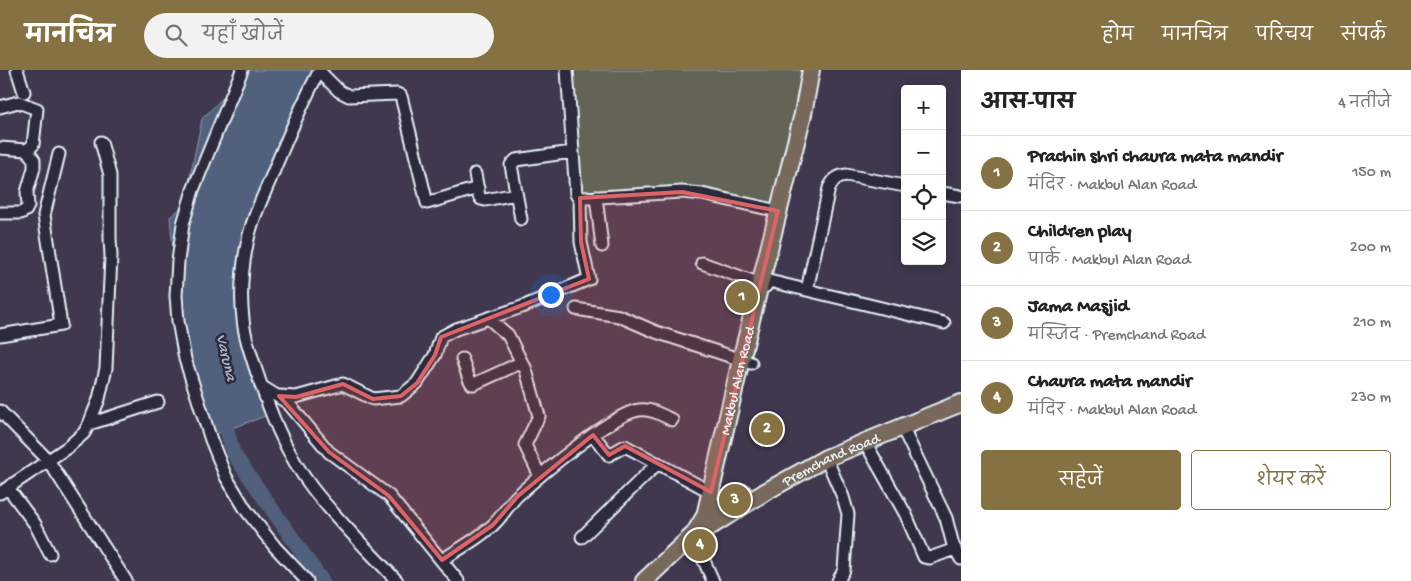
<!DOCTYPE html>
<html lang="hi">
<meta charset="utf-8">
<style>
:root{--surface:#fff;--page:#f2f2f2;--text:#222;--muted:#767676;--line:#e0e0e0;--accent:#857141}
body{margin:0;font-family:"Gochi Hand","Playpen Sans Deva",sans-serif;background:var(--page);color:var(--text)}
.controls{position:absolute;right:15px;top:15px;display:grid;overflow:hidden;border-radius:5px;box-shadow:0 2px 12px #0003}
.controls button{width:45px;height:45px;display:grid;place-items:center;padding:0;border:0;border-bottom:1px solid var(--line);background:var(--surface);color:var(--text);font:25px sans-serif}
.you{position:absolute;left:550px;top:224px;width:18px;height:18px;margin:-12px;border:4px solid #fff;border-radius:50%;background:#1a73e8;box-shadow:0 0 0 8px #1a73e833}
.badge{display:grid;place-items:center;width:32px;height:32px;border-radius:50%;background:var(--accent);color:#fff;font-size:16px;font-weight:700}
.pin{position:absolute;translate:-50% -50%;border:2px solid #fff;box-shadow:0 1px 5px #0006}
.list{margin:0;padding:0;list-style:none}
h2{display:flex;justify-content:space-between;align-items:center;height:65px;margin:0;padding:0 20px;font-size:21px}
h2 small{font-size:16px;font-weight:400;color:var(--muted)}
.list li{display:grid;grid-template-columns:32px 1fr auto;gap:15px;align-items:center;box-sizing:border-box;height:75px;padding:0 20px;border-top:1px solid var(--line)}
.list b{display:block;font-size:19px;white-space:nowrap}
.list p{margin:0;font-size:16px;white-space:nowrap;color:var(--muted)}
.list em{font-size:16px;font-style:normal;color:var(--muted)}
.actions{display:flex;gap:10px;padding:15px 20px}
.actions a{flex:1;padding:11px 0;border:1px solid var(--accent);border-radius:5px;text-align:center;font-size:18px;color:var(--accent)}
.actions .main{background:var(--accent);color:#fff}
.icon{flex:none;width:28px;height:28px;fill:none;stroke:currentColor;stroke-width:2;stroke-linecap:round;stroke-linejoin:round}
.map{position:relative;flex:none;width:961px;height:511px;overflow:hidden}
header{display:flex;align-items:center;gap:30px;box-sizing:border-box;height:70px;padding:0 25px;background:var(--accent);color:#fff}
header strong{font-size:24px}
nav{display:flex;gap:28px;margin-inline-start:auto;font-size:18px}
.search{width:350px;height:45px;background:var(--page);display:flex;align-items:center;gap:12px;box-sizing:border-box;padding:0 18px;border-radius:28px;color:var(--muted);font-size:19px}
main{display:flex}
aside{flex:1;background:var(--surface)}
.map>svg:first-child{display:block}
</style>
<header>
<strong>मानचित्र</strong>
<div class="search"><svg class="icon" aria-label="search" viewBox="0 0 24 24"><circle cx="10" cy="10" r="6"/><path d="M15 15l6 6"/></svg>यहाँ खोजें</div>
<nav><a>होम</a><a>मानचित्र</a><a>परिचय</a><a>संपर्क</a></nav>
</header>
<main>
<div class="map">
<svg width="961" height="511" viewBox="0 0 961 511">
<rect width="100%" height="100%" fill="#3f384e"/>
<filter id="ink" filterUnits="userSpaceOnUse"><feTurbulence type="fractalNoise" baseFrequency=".02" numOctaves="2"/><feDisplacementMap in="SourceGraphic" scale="10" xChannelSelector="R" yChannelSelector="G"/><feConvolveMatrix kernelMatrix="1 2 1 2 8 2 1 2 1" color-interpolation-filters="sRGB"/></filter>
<g filter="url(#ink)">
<!-- green -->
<path fill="#636456" stroke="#a6aaa7" d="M569,0H812L778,138L678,118L577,123Z"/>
<!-- water -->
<path fill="#51617b" stroke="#8d9bad" d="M242,0H330L299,46L249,158L240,257L268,345L205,368L184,302L170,147L184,135L202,49L239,11Z"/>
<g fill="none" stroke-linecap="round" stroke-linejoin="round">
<!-- river -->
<path stroke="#51617b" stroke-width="15" d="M222,340L233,383L322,511"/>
<!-- minor casing -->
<g stroke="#e8f1f8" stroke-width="15">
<path id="minor" d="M17,0L24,22
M242,0L193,120L183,154L178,191L176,226L178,251L185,289L211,370L226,407L246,440L275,477L307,511
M320,0C301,35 285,73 270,110C261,131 251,152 247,174C242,199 240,225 243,249C244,266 250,281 255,297C269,340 285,383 313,419C339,452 369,481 397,511
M567,0L576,124L578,127L583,128L682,122L702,124L778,141
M319,1L339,21L349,26L397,24L401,26L427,133L478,118
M0,37L18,32L37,39L33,75L27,80L0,78
M475,104L479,126L481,129L485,130L516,124
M942,123L960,126
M596,127L602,176
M0,143H21L26,140L28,136L27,122L34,98V90L27,80
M521,149L511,95L516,90L572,82
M702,193L766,216
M769,211L944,253
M807,220L829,118C833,110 837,106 846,105L905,116
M576,239L619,246L656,262L751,293
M488,248L508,265L523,295
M0,265L61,255L44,145L59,84
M462,289L469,309L472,314H474L518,294L525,297L539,346L525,375L540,406
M261,316L288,333L329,382L389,426L458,511
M279,326L296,327L343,314L373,329L401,326L417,313L435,285L441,267L456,259L522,237L589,209L581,172L580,128
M0,341L48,390L126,511
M89,354L158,332
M902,357L946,448L953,475L961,489
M593,365L609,385L625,376L711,422
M865,372L906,445L924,487L930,488L955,479
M826,388L843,427L848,444L844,500L838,511
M8,418L35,454L50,484
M0,423L68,377L84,363L89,354L99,329L106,298L111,186L110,168V105L101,72
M582,467L658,393
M697,475L713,511
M442,490C459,479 478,469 493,455C502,447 508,435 517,426C539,406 613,343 639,340C650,338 662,345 672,350"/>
</g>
<!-- highway casing -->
<g stroke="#e8f1f8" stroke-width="20">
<g id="highway">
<path d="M715,440L743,423"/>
<path id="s1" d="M708,458L765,422L826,388L961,333"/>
<path id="s2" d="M644,511L694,464L705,446L741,290L803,44L811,0"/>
</g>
</g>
<!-- minor -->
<use href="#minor" stroke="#2f2a3d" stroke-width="11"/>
<!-- highway -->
<use href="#highway" stroke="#78695c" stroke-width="16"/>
</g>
</g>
<!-- marked area -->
<path fill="#db6466" fill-opacity="0.2" stroke="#db6466" stroke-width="4" stroke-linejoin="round" d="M682,122L778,141L711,422L625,376L609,385L593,365L518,426L493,455L442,490L389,426L329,382L279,326L296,327L343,314L373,329L401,326L417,313L435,285L441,267L589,209L581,172L580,128Z"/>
<g text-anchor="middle" stroke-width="5" stroke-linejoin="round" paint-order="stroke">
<!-- street labels -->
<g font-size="15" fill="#e8f1f8" stroke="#2f2a3d">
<text dy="5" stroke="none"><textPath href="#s2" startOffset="229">Makbul Alan Road</textPath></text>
<text dy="5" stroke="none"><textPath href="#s1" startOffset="141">Premchand Road</textPath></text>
</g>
<!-- water labels -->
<g font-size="16" font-style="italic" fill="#acb7c6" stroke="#2f2a3d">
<text transform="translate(228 287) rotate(77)" y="6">Varuna</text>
</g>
</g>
</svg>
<div class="controls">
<button>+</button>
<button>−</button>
<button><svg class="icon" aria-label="locate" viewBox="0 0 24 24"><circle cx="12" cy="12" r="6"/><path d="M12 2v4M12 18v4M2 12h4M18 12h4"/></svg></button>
<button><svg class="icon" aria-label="layers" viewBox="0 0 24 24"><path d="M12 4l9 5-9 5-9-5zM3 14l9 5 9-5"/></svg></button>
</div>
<div class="you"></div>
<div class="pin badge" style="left:742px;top:227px">1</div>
<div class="pin badge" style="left:767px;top:359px">2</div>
<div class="pin badge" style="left:735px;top:430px">3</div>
<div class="pin badge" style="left:700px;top:475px">4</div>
</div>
<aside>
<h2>आस-पास<small>4 नतीजे</small></h2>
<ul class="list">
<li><span class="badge">1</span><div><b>Prachin shri chaura mata mandir</b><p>मंदिर · Makbul Alan Road</p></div><em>150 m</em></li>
<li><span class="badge">2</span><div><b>Children play</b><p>पार्क · Makbul Alan Road</p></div><em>200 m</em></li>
<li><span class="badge">3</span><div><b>Jama Masjid</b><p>मस्जिद · Premchand Road</p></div><em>210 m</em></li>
<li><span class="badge">4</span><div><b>Chaura mata mandir</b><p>मंदिर · Makbul Alan Road</p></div><em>230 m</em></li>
</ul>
<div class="actions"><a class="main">सहेजें</a><a>शेयर करें</a></div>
</aside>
</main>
